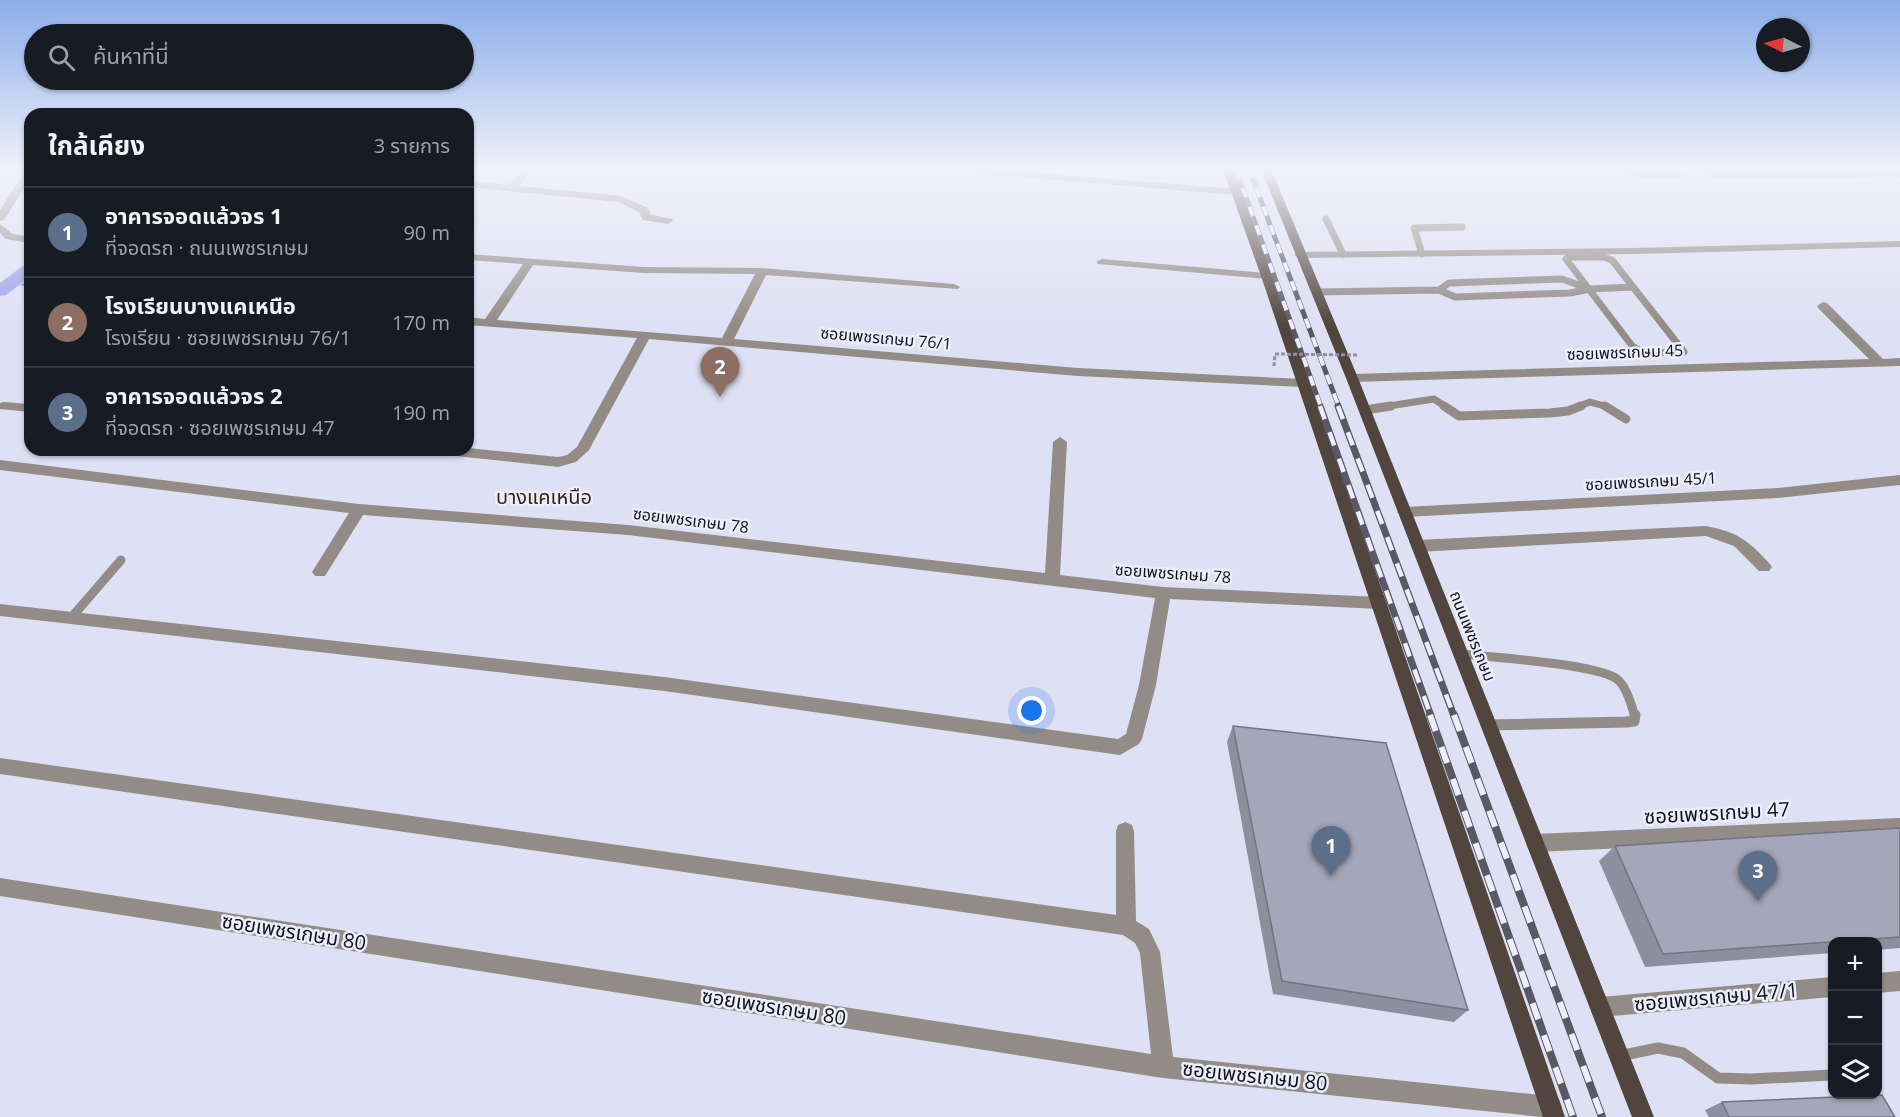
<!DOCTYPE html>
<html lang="th">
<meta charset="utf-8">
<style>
:root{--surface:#171b24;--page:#242831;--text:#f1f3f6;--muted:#9ea1a6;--line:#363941;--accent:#a56132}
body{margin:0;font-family:"Open Sans","Noto Sans Thai",sans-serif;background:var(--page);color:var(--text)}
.controls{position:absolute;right:18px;bottom:18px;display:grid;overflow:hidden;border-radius:12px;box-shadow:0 2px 4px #0004}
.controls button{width:54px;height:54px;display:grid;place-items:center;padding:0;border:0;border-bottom:2px solid var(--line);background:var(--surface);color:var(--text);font:30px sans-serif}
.compass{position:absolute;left:1756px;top:18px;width:54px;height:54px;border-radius:50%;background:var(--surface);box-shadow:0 2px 4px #0004;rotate:275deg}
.you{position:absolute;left:1032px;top:711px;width:21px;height:21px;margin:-15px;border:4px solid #fff;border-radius:50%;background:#1a73e8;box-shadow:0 0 0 9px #1a73e833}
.badge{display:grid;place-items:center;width:39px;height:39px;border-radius:50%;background:var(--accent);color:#fff;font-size:20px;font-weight:700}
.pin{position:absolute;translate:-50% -50px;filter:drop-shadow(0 2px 3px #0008)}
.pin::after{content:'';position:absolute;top:32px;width:21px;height:18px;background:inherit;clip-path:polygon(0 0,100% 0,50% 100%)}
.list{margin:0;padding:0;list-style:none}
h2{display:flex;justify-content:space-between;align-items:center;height:78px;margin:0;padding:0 24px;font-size:26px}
h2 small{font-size:20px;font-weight:400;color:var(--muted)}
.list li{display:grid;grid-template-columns:39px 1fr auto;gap:18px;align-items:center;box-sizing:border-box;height:90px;padding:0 24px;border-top:2px solid var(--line)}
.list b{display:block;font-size:22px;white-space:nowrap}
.list p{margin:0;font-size:20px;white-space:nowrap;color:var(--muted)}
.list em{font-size:20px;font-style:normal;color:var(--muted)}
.icon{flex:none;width:33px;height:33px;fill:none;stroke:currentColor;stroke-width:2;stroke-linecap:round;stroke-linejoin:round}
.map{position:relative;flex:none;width:1900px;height:1117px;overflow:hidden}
.search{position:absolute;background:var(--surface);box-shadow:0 2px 4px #0004;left:24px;top:24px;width:450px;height:66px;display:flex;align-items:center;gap:15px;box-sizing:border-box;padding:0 21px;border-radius:33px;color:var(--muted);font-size:22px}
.panel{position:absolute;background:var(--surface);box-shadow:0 2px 4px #0004;left:24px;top:108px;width:450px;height:348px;border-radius:18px}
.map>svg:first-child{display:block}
</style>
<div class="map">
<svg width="1900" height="1117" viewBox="0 0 1900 1117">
<rect width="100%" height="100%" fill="#dee0f4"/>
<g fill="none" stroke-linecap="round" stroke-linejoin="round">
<!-- canal -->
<path fill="#9ea3ea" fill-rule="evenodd" d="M30,264V277L6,295L0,296V283L24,265Z"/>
<!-- path -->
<path stroke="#9192a1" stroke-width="3" stroke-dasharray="4 2" stroke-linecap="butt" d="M1274,366L1275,354"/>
<!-- lane-far2 -->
<path stroke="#938b86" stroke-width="7" d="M1326,219L1343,254
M1422,254L1414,228L1462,227
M1568,257H1603L1612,260L1684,352L1645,353L1633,347L1566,259Z
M1562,279L1590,289L1570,293L1455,297L1439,290L1449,283Z
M1590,289L1633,287
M1316,292L1439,290
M1382,407L1434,399L1446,407
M1577,407L1590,402L1608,407"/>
<!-- lane-far1 -->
<path stroke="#938b86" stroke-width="9" d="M1444,406L1459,416L1550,413L1568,411L1581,406
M1605,406L1626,419
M1365,410L1391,406
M71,618L121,560
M1461,654C1491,657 1596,664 1617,679C1627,687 1631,705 1635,716"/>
<!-- lane -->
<path stroke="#938b86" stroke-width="11" d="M1488,725L1626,722L1634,721L1635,715
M1619,1056L1658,1048L1683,1053L1718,1078L1751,1079L1832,1075"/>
<!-- street -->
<path fill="#938b86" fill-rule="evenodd" d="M0,169H8L0,172Z
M26,169H30V179L4,220L0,221V210Z
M523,169H533L519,186L621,196L648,208L651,215L672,219L673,221L668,224L643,220L639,212L619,202L468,187V181L509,185Z
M956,169H993L1236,189L1241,192L1236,195L961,172Z
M1619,169H1632L1639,172H1680L1685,175L1680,178H1638Z
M1700,169H1711L1716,172L1900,171V177L1714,178Z
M0,224L13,234L30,237V243L6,239L0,233Z
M1900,241V247L1634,254L1300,258L1294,255L1300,252L1634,248Z
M468,254L644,267L762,268L954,284L960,287L958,289L766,275L734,339L1078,368L1303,379L1309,383L1303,387L1078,376L649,339L589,450L576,462L558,467L447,455L440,450H468V448L558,457L567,455L577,447L637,338L468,325V317L485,319L523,264L468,260ZM533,265L644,273L755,274L722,338L497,320Z
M1102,259L1267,273L1273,276L1267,279L1098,264L1096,262Z
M26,282H30V288L20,285Z
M1823,302L1827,303L1883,359L1900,358V366L1352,382L1346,378L1352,374L1869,359L1819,309L1817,306Z
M3,402L30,404V412L0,409V403Z
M1060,437L1067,442L1060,575L1163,587L1379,597L1385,599L1387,603L1385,607L1379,609L1170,599L1156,685L1142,739L1139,744L1120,755L664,691L0,616V604L664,677L1118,739L1126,734L1139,685L1155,598L628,535L363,515L325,576H315L312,572L349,513L0,470V460L359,504L628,525L1045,573L1053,442Z
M1900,475V485L1778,498L1404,517L1397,512L1404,507L1778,488Z
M1706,526C1737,532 1748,540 1769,563L1772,567L1769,571H1759L1734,546L1706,536L1418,552L1413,550L1411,546L1413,542L1418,540Z
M0,758L1116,915V831L1118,825L1125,822L1132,825L1134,831L1136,921L1149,929L1160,952L1173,1057L1551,1096L1559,1099L1562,1107L1559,1115L1542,1117L1163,1078L0,896V878L1151,1054L1140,953L1135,943L1123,935L0,774Z
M1900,818V836L1535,852L1528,849L1526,843L1528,837L1535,834Z
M1900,971V991L1878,993V973Z
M1832,977V997L1600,1017L1593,1014L1590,1007L1593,1000L1600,997Z"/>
<!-- primary -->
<path fill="#52453d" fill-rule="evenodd" d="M1223,169H1233L1273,276L1565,1117H1543L1261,276Z
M1261,169H1271L1358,378L1654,1117H1632L1346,378Z"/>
<!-- rail-far2 casing -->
<g stroke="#585964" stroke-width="5">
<path id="rail-far2" d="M1236,169L1321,407
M1249,169L1339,407"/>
</g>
<!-- rail-far1 casing -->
<g stroke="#585964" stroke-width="7">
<path id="rail-far1" d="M1320,406L1431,716
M1338,406L1454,716"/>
</g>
<!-- rail casing -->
<g stroke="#585964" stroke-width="8">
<path id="rail" d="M1430,715L1573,1117
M1454,715L1602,1117"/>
</g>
<!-- rail-far2 -->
<use href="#rail-far2" stroke="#eceefe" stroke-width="4" stroke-dasharray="10" stroke-linecap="butt"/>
<!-- rail-far1 -->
<use href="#rail-far1" stroke="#eceefe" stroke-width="4.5" stroke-dasharray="14" stroke-linecap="butt"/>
<!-- rail -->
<use href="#rail" stroke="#eceefe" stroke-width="6" stroke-dasharray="17" stroke-linecap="butt"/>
<!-- path-bridge -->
<path stroke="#9192a1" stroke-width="3" stroke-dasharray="4 2" stroke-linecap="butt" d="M1275,354L1358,355"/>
</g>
<!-- wall -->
<path fill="#8d8f9f" d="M1233,726L1468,1010L1454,1022L1273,994L1227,742Z
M1900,828V948L1878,950V942H1833V953L1645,967L1599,861L1615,846Z
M1722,1102L1895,1117H1709L1705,1110Z"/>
<!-- building -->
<path fill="#a4a6b9" stroke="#737482" stroke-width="1.5" d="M1233,726L1386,743L1468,1010L1282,981Z
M1900,828V937L1663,954L1615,846Z
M1882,1095L1895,1117H1729L1722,1102Z"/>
<!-- sky -->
<linearGradient id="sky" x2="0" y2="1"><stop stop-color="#8aade9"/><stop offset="0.52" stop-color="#f0f1fa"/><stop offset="1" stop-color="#f0f1fa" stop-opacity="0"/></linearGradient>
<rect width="1900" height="325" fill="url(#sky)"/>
<g text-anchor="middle" stroke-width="5" stroke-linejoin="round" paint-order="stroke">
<!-- street labels -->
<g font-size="16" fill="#121319" stroke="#eceefe">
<text transform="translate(886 338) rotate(5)" y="6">ซอยเพชรเกษม 76/1</text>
<text transform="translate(1625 352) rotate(-2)" y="6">ซอยเพชรเกษม 45</text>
<text transform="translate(1651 481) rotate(-3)" y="6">ซอยเพชรเกษม 45/1</text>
<text transform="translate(691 520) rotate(7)" y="6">ซอยเพชรเกษม 78</text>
<text transform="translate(1173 573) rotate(4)" y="6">ซอยเพชรเกษม 78</text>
<text transform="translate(1473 636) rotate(68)" y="6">ถนนเพชรเกษม</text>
</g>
<!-- quarter labels -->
<g font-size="20" fill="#402008" stroke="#eceefe">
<text x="544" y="504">บางแคเหนือ</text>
</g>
<!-- near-street labels -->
<g font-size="20" fill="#121319" stroke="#eceefe">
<text transform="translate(1717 813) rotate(-3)" y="7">ซอยเพชรเกษม 47</text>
<text transform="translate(294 932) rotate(9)" y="7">ซอยเพชรเกษม 80</text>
<text transform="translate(1716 997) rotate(-5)" y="7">ซอยเพชรเกษม 47/1</text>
<text transform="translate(774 1007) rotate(9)" y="7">ซอยเพชรเกษม 80</text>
<text transform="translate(1255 1076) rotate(6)" y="7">ซอยเพชรเกษม 80</text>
</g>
</g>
</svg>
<div class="controls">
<button>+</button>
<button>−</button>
<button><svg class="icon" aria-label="layers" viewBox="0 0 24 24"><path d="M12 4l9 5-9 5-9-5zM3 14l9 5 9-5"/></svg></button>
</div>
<svg class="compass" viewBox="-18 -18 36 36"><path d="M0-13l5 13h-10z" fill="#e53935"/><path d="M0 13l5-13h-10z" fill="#9ea1a6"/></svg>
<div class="you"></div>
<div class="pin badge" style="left:1331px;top:876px;background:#5c6f8a">1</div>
<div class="pin badge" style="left:720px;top:397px;background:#8d6e63">2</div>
<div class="pin badge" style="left:1758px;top:901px;background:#5c6f8a">3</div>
<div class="search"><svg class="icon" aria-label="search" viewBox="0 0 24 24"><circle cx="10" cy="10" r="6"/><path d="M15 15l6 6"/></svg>ค้นหาที่นี่</div>
<section class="panel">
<h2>ใกล้เคียง<small>3 รายการ</small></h2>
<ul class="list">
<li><span class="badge" style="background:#5c6f8a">1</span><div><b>อาคารจอดแล้วจร 1</b><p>ที่จอดรถ · ถนนเพชรเกษม</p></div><em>90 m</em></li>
<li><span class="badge" style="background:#8d6e63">2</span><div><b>โรงเรียนบางแคเหนือ</b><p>โรงเรียน · ซอยเพชรเกษม 76/1</p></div><em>170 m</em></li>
<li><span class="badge" style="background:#5c6f8a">3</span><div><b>อาคารจอดแล้วจร 2</b><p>ที่จอดรถ · ซอยเพชรเกษม 47</p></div><em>190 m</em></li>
</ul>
</section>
</div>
